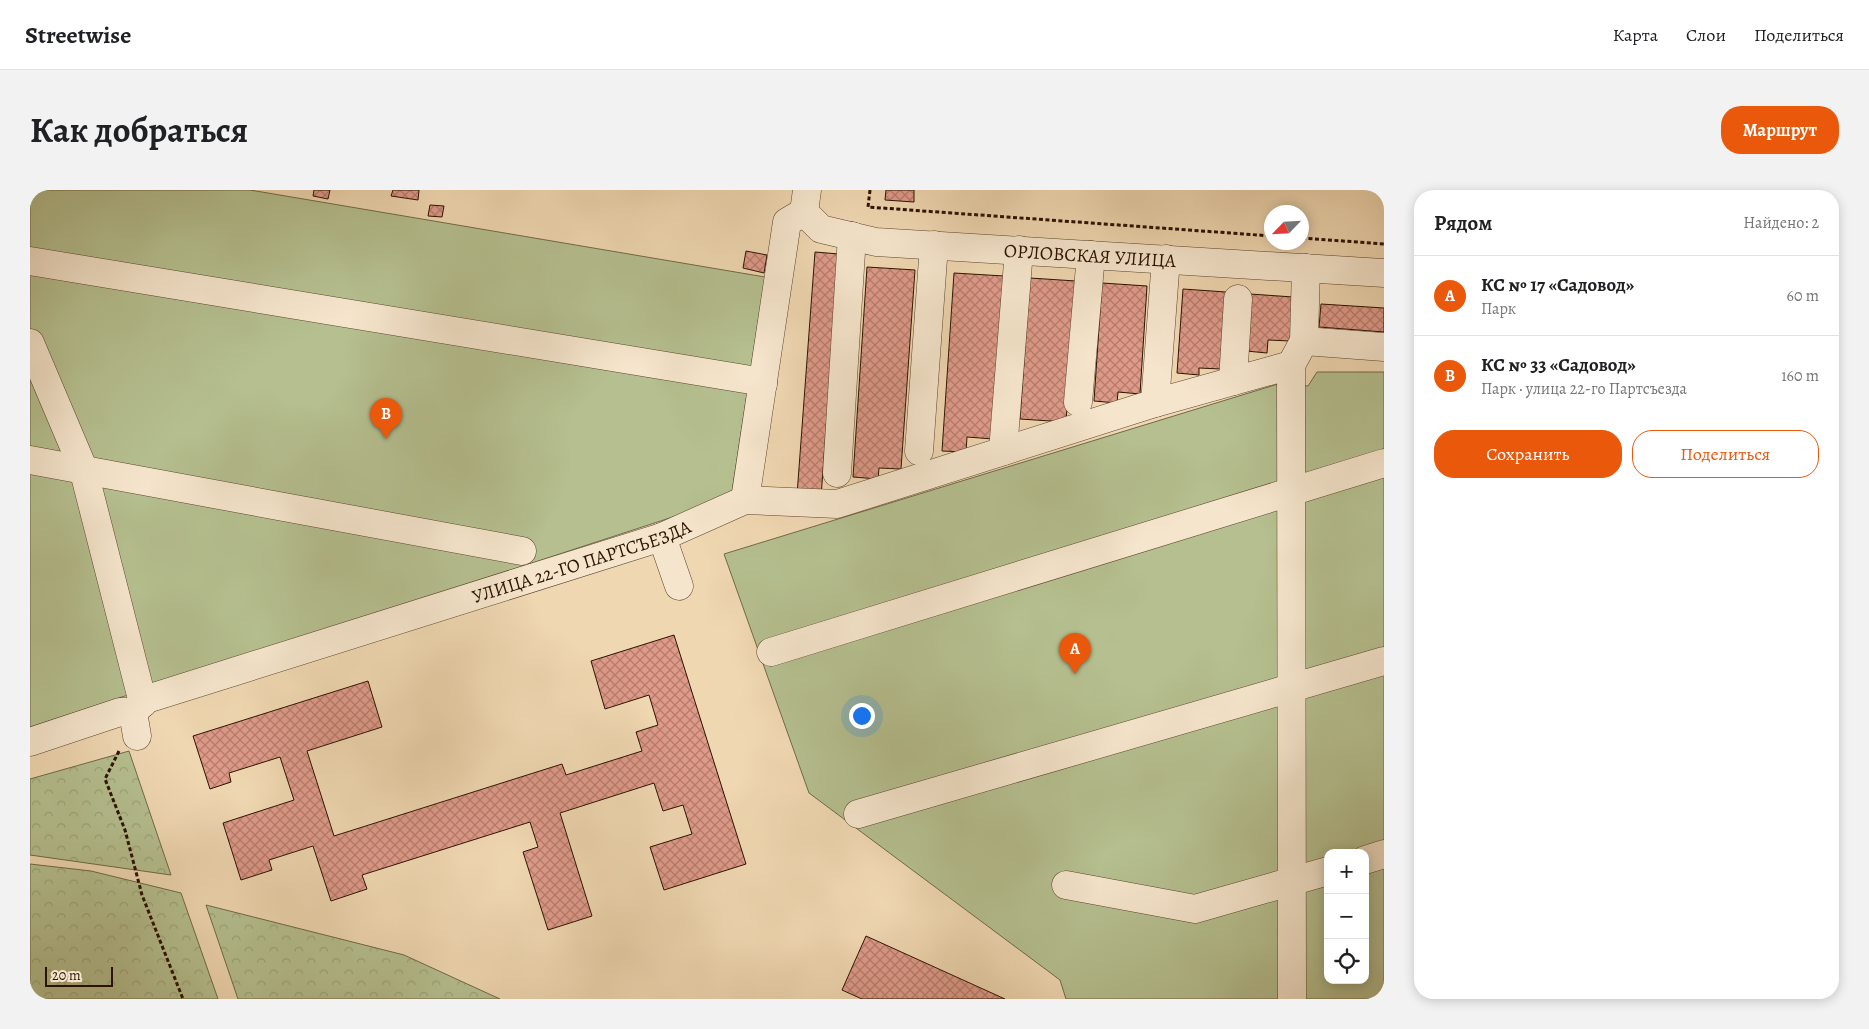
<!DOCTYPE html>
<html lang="ru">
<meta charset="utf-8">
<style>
:root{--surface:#fff;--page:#f2f2f2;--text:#202124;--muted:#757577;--line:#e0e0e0;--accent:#ea580c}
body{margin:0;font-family:Alegreya,serif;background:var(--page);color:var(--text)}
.controls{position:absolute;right:15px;bottom:15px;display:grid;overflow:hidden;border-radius:10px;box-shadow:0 2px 12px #0003}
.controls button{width:45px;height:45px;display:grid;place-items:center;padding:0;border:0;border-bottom:1px solid var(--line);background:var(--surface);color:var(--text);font:25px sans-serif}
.compass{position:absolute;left:1234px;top:15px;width:45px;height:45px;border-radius:50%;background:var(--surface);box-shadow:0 2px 12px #0003;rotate:245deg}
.scale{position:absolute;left:15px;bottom:12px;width:68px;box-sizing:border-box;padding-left:5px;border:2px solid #2c1300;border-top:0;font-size:14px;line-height:18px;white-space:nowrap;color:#2c1300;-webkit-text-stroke:4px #f5e5cc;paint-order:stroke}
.you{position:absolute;left:831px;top:525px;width:18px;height:18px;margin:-12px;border:4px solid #fff;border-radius:50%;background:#1a73e8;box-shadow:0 0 0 8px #1a73e833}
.badge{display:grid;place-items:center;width:32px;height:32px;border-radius:50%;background:var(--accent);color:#fff;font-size:16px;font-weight:700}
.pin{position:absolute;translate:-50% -41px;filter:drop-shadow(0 1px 2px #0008)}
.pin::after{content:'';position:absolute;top:26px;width:18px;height:15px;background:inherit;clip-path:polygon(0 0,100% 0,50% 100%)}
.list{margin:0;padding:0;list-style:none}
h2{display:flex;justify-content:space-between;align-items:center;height:65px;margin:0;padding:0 20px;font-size:21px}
h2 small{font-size:16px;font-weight:400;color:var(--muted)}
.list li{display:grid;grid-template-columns:32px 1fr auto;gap:15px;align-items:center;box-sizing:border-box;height:80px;padding:0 20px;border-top:1px solid var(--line)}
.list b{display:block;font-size:19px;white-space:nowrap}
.list p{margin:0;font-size:16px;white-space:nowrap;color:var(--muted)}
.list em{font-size:16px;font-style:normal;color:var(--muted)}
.actions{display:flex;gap:10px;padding:15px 20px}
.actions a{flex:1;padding:11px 0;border:1px solid var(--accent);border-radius:20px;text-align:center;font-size:18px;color:var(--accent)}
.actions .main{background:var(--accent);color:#fff}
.icon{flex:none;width:28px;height:28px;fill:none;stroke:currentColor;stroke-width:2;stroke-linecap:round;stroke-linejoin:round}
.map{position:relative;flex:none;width:1354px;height:809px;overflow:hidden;border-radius:20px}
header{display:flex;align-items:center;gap:30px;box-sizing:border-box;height:70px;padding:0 25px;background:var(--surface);border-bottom:1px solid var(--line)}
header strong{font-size:24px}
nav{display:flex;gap:28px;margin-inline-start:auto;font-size:18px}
.intro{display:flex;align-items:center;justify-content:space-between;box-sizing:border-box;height:120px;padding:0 30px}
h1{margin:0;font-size:35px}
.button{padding:12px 22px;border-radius:20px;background:var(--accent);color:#fff;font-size:18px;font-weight:700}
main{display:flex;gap:30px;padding:0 30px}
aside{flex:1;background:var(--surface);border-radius:20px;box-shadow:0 2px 12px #0003}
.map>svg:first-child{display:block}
</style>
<header>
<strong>Streetwise</strong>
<nav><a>Карта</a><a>Слои</a><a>Поделиться</a></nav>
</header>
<div class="intro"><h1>Как добраться</h1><a class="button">Маршрут</a></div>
<main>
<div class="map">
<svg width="1354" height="809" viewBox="0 0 1354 809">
<defs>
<pattern id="forest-crowns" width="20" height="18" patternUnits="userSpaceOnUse" patternTransform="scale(1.25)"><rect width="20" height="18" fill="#b5bf8f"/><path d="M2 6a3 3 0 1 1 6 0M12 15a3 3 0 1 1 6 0" fill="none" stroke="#9ca37a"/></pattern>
<pattern id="building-cross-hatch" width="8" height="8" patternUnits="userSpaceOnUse" patternTransform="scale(1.25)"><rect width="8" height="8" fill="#df9a89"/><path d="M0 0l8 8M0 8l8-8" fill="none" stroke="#b57c6e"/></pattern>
</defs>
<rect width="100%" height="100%" fill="#efd7b1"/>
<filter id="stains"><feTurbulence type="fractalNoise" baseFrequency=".004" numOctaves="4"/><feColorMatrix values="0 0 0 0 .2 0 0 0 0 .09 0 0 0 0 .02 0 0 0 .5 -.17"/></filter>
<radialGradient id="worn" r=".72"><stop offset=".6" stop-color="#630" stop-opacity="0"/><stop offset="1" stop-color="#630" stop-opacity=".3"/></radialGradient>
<!-- forest -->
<path fill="url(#forest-crowns)" stroke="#706948" d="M99,561L141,685L0,665V589Z
M0,674L61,681L151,703L188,809H0Z
M176,715L374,765L470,809H208Z"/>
<!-- green -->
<path fill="#b5bf8f" stroke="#706948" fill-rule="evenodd" d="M0,0H220L735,87L701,308L0,537Z
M1287,182H1354V809H1036L1030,790L779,603L694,364L1248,194L1278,196ZM1298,663H1335V790H1298Z"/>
<!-- building -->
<path fill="url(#building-cross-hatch)" stroke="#2c1300" d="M284,0H300L298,9L283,6Z
M363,0H389L388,10L361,6Z
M856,0H884V12L855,10Z
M400,15L414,16L412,27L398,26Z
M716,61L737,65L734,83L713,78Z
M785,62L809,64L791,307L767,305Z
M837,77L885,80L871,279L849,278L848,289L823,287Z
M924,83L974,86L963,249L937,247L936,262L912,261Z
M1000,88L1046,91L1036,232L990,229Z
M1072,93L1117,96L1110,204L1088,202L1087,213L1064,211Z
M1153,99L1196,102L1191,179L1169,178V185L1147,183Z
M1220,104L1263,107L1260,151L1238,150L1237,163L1216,161Z
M1291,114L1354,118V142L1289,137Z
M644,445L716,674L634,700L620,657L662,644L653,615L633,621L624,593L530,623L562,726L518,740L493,662L508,657L500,632L332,685L337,699L301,711L283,656L239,670L242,680L211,690L193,633L264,610L250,567L199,583L201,592L180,599L163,546L338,491L352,537L277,561L304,646L532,574L536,585L612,561L606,542L628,535L619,505L575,519L561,471Z
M836,746L975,809H832L812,800Z"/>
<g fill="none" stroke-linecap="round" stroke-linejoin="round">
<!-- minor casing -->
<g stroke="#5d442c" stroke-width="29">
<g id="minor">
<path id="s1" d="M774,22L791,39L846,52L1354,83"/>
<path d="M0,71L721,190L733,194"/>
<path d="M1274,151L1354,157"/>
<path d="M0,153L53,278L113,513"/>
<path d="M1203,191L1208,109"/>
<path d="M1048,212L1061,65"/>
<path d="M1125,213L1136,69"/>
<path d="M889,261L904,55"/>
<path d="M973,261L989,60"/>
<path d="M0,270L492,361"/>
<path d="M807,283L822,46"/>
<path d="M715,310L757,32L774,22L777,0"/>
<path d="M632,347L649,396"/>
<path d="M741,462L1354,273"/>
<path id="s2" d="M107,546L103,522L117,509L632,347L715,310L807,314L1125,213L1261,175"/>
<path d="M0,552L90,522H103"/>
<path d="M828,624L1354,471"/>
<path d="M1335,670L1354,664"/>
<path d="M1036,695L1165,719L1298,681"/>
<path d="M1262,809L1261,175L1274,151L1276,78"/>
</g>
</g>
<!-- path -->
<path stroke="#2c1300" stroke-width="3" stroke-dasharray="4 2.5" stroke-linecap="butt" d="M840,0L838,17L1242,46
M1272,48L1354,54
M89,561L75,589L95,640L112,705L153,809"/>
<!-- minor -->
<use href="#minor" stroke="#f5e5cc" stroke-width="28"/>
</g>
<g text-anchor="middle" stroke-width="4.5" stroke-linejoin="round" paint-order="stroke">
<!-- street labels -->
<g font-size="19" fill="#2c1300" stroke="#f5e5cc">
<text dy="7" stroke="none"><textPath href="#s1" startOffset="295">ОРЛОВСКАЯ УЛИЦА</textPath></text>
<text dy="7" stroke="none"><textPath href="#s2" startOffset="499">УЛИЦА 22-ГО ПАРТСЪЕЗДА</textPath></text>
</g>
</g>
<rect width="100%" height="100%" filter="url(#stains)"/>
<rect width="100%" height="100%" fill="url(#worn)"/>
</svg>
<div class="controls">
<button>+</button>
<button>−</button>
<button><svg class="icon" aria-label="locate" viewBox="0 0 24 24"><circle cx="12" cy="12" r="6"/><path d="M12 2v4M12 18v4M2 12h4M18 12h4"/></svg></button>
</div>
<svg class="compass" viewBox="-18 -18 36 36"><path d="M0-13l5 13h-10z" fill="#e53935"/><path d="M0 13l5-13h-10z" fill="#757577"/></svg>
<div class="scale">20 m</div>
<div class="you"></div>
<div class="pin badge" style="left:1045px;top:484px">A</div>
<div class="pin badge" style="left:356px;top:249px">B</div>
</div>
<aside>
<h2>Рядом<small>Найдено: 2</small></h2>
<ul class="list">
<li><span class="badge">A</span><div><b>КС № 17 «Садовод»</b><p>Парк</p></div><em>60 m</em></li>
<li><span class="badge">B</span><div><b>КС № 33 «Садовод»</b><p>Парк · улица 22-го Партсъезда</p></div><em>160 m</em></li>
</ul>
<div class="actions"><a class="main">Сохранить</a><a>Поделиться</a></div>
</aside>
</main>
